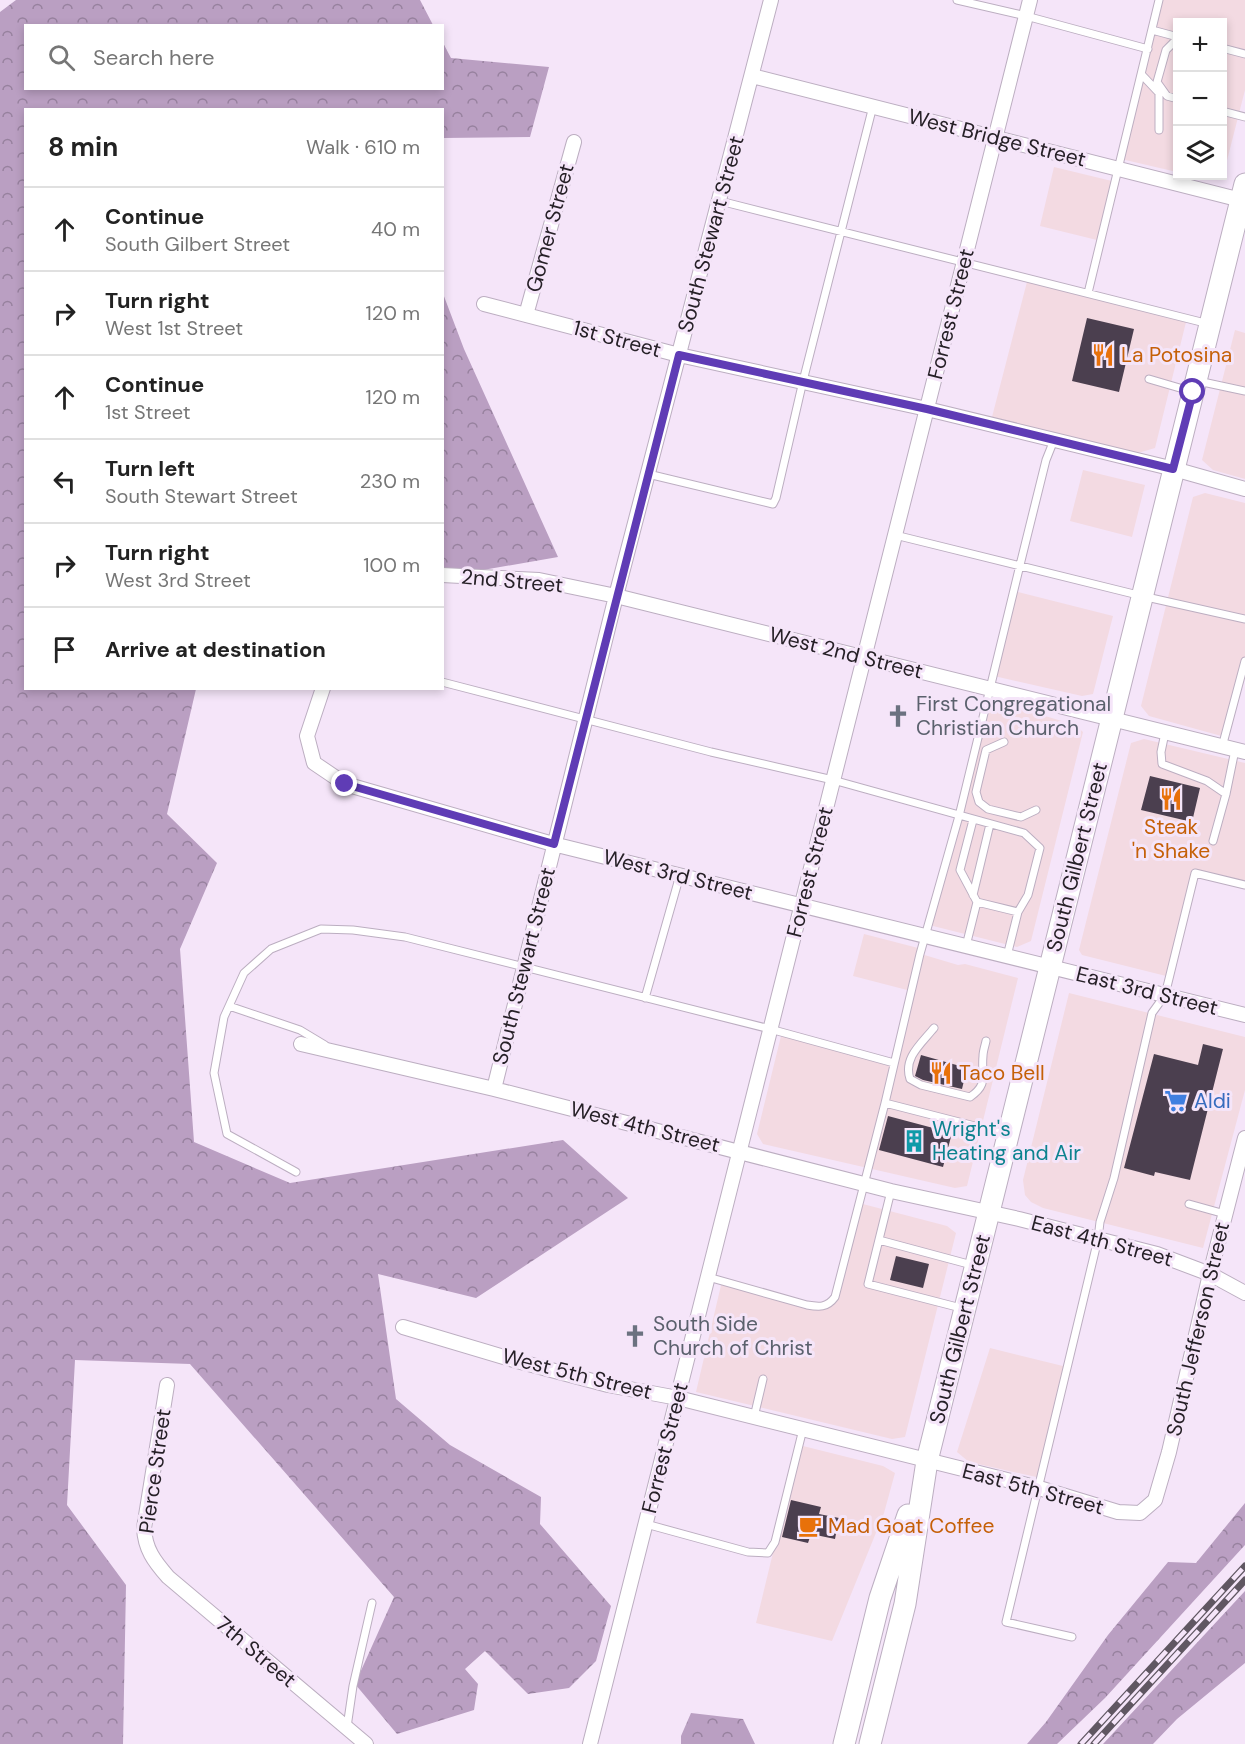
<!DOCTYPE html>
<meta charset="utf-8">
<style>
:root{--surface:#fff;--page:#f6f6f6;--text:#222;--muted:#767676;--line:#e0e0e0}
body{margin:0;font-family:"DM Sans",sans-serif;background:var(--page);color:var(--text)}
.controls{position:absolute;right:18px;top:18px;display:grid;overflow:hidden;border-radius:0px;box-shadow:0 3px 9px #0003}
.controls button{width:54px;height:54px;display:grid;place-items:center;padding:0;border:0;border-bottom:2px solid var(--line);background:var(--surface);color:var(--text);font:30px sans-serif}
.stop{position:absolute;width:18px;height:18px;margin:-14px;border:4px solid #5f3cb5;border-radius:50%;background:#fff}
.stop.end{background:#5f3cb5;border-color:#fff;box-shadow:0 2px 6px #0008}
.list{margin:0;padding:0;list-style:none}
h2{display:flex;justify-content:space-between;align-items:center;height:78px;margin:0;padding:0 24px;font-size:26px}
h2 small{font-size:20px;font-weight:400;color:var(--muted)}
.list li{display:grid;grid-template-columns:39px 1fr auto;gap:18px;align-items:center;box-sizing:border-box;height:84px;padding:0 24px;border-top:2px solid var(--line)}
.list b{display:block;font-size:22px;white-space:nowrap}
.list p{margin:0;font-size:20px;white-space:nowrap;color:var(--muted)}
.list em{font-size:20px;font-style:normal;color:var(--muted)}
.icon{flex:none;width:33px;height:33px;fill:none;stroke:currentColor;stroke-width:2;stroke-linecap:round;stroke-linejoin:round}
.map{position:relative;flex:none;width:1245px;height:1744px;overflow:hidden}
.search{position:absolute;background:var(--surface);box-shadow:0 3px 9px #0003;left:24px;top:24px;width:420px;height:66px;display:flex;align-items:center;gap:15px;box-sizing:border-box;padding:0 21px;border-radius:0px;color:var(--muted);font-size:22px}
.panel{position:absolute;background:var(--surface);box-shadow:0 3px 9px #0003;left:24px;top:108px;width:420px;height:582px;border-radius:0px}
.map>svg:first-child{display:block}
</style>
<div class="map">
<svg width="1245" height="1744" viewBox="0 0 1245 1744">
<defs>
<pattern id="forest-crowns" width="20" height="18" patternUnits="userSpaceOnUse" patternTransform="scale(1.5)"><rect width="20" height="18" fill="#ba9fc2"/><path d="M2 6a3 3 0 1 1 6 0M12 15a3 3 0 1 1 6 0" fill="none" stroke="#97819e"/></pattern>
</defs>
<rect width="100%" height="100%" fill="#f5e5f9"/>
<!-- commercial -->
<path fill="#f3dae2" d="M1159,0H1245V90L1223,176L1209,180L1190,176H1222V22H1178L1177,172L1121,159Z
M1054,167L1116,182L1101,241L1040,226Z
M1028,278L1187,318L1155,448L1138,453L992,417Z
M1235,330L1245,333V479L1213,470L1202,460Z
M1083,470L1145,485L1132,537L1070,521Z
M1205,493L1245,503V661L1225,737L1149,716L1141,706L1193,497Z
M1014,591L1113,616L1093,694L1082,696L994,676Z
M988,699L1075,725L1083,732L1031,941L1017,947L929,925Z
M1144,739L1245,763V885L1195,873L1170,977L1082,955L1079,950L1131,743Z
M864,934L922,949L921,954L958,965L965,964L1018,978L967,1186L955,1188L763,1144L757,1134L782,1032L893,1063L911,991L853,976Z
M1069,993L1245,1037V1090L1203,1248L1043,1208L1031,1202L1025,1195L1023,1180Z
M859,1203L947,1226L956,1233L905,1437L892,1439L696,1392L722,1281L807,1305L830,1304Z
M990,1348L1067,1367L1041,1478L969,1462L957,1452Z
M799,1445L883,1466L895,1473L884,1513L832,1641L756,1623Z"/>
<!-- forest -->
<path fill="url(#forest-crowns)" d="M16,0H420L433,25L26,26V88H442L443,43L451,58L549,67L530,137L443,138L442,110H26V688L196,689L167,814L217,863L180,949L194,1142L290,1183L563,1140L628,1198L476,1298L378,1274L396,1399L450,1445L541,1497L540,1524L611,1606L596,1661L569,1688L528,1694L485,1651L465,1669L478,1684L474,1710L397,1734L355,1684L394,1597L190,1364L75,1360L67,1505L126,1585L123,1744H0V12Z
M442,291L464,349L558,557L443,577Z
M1245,1503V1545L1105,1698L1057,1744H1027L1046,1722L1108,1635L1168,1562L1196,1563Z
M1245,1591V1663L1177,1719L1153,1744H1103Z
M691,1713L743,1719L755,1744H681V1736Z"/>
<!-- building -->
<path fill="#4b3f4f" d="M1087,318L1134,329L1119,392L1072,381Z
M1150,776L1200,788L1192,822L1141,810Z
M1203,1044L1223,1049L1190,1180L1155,1172L1154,1176L1124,1168L1154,1054L1198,1065Z
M921,1055L967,1068L962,1089L923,1080L915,1076Z
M888,1116L952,1133L943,1167L879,1150Z
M896,1256L929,1264L923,1288L890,1280Z
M791,1500L821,1507L819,1514L839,1518L835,1539L811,1534L808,1543L782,1537Z"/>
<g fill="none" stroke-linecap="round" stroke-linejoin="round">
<!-- lane casing -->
<g stroke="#bcaec1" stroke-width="9">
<path id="lane" d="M957,0L1026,16L1148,49
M1152,30L1178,37
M1178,38L1166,50L1157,82L1167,96L1178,99
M1222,48L1245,54
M1142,75L1159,93V130
M1222,111L1245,117
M720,201L1209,324
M1088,293L1159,0
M1149,379L1190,391
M1198,381L1245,391
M648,474L773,504L776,498L803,381L873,106
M895,535L1142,596L1245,619
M442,682L711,752L833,780L1024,833L1040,848L1028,895L1018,912L1007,956
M1165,733L1161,752L1162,764L1207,781L1226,794
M1004,742L986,750L976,792L979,802L988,809L1021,817L1036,810
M1222,747L1245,661
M973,820L960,870L977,902
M1213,841L1226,794L1235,750
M973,895L990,824
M966,946L977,902L1018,912
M645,998L680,875
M229,1006L300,1030L325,1045
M934,1028C921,1044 903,1058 910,1079L921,1085L970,1097C989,1084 981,1076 983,1056C983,1051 985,1046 986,1041
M885,1103L1006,1134
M296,1172L227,1134L214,1073L224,1017L244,973L271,949L321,929L353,930L405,937L770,1029L894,1063
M891,1191L868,1284L961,1308
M1189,1204L1225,1214
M879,1240L972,1265
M708,1277L807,1305C819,1307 827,1308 835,1297L885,1103L920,954L959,816L1020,565L1046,460L1054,440
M754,1417L763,1379
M646,1524L748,1552L768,1553L775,1542L803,1429
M1072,1637L1006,1622L1098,1239L1100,1222L1114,1178L1152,1013L1165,995L1195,873L1245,885
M347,1727L353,1686L372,1603"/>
</g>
<!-- street casing -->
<g stroke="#bcaec1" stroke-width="16">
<path id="street" d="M752,76L1245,201
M484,304L679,355L927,409L1174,469L1245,489
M526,315L574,142
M442,575L539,580L616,596L1245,752
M323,688L307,736L314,763L345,784L553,844L1245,1015
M301,1044L494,1089L891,1191L1019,1219L1157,1254L1210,1274L1245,1293
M494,1089L616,596L771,0
M403,1327L517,1361L608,1385L678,1398L1039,1488L1118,1512L1140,1513L1155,1500L1169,1452L1210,1274L1245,1138
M167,1385L144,1528C145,1549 154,1561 168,1577L366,1744
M590,1744L1030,0"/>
</g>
<!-- primary casing -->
<g stroke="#bcaec1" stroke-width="23">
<path id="primary" d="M844,1744L880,1598L908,1515
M870,1744L905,1604L927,1461L1245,184"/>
</g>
<!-- lane -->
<use href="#lane" stroke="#fff" stroke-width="7"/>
<!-- street -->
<use href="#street" stroke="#fff" stroke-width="14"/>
<!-- primary -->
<use href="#primary" stroke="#fff" stroke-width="21"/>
<!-- rail casing -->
<g stroke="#605762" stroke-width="7">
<path id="rail" d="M1081,1744L1245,1566
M1094,1744L1245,1580"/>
</g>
<!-- rail -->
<use href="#rail" stroke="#f5e5f9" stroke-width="4.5" stroke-dasharray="14" stroke-linecap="butt"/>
</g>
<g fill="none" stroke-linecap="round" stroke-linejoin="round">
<!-- route -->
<path stroke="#5f3cb5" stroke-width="8" d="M345,784L554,844L679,355L927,409L1173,469L1193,392"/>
</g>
<!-- icons -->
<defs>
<g id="restaurant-bare" transform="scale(1.8)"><path d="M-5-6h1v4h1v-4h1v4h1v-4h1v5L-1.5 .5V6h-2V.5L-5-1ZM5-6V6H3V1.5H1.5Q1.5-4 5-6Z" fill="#e8710a" stroke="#f5e5f9" stroke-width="2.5" paint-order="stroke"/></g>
<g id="church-bare" transform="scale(1.8)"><path d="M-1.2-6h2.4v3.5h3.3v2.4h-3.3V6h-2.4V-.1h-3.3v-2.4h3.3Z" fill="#6b7280" stroke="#f5e5f9" stroke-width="2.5" paint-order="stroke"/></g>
<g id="supermarket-bare" transform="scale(1.8)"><path d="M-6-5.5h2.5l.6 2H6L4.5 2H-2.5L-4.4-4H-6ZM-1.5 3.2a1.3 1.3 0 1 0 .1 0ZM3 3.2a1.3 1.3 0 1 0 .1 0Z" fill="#3f7fe0" stroke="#f5e5f9" stroke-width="2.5" paint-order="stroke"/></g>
<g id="building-bare" transform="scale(1.8)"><path d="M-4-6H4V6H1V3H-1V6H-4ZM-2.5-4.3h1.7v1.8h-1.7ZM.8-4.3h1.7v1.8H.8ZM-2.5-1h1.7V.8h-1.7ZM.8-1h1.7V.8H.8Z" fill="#0f9aa8" stroke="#f5e5f9" stroke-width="2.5" paint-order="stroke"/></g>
<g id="cafe-bare" transform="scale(1.8)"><path d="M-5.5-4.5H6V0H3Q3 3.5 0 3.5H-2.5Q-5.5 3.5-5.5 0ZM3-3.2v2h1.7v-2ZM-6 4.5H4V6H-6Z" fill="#e8710a" stroke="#f5e5f9" stroke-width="2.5" paint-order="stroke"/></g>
</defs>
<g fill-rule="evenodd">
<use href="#restaurant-bare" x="1103" y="355"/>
<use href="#church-bare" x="898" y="716"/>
<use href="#restaurant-bare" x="1171" y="799"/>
<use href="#restaurant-bare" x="941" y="1073"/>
<use href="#supermarket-bare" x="1176" y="1101"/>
<use href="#building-bare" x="914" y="1141"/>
<use href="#church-bare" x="635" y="1336"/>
<use href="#cafe-bare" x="810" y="1526"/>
</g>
<g text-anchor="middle" stroke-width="6" stroke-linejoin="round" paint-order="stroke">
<!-- street labels -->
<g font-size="21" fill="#262027" stroke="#f5e5f9">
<text transform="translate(997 138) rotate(14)" y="7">West Bridge Street</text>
<text transform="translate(550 228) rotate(-75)" y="7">Gomer Street</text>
<text transform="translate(711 234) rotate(-75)" y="7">South Stewart Street</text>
<text transform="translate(951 314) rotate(-76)" y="7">Forrest Street</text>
<text transform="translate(617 339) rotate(15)" y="7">1st Street</text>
<text transform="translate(512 581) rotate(5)" y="7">2nd Street</text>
<text transform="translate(846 653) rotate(14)" y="7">West 2nd Street</text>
<text transform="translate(1077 857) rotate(-76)" y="7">South Gilbert Street</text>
<text transform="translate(810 872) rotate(-76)" y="7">Forrest Street</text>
<text transform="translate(678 875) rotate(14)" y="7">West 3rd Street</text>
<text transform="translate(524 966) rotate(-76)" y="7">South Stewart Street</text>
<text transform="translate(1147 991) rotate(14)" y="7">East 3rd Street</text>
<text transform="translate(645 1127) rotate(14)" y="7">West 4th Street</text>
<text transform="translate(1102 1241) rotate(15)" y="7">East 4th Street</text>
<text transform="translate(960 1329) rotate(-76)" y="7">South Gilbert Street</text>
<text transform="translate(1198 1329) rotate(-77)" y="7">South Jefferson Street</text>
<text transform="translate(577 1374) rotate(14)" y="7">West 5th Street</text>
<text transform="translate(665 1448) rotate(-76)" y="7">Forrest Street</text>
<text transform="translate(155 1471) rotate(-82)" y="7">Pierce Street</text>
<text transform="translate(1033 1489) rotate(15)" y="7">East 5th Street</text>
<text transform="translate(256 1652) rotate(40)" y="7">7th Street</text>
</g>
<!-- food labels -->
<g font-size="21" fill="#c56008" stroke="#f5e5f9" text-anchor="start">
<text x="1121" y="362">La Potosina</text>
<text x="1171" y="834" text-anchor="middle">Steak<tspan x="1171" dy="24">'n Shake</tspan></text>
<text x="959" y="1080">Taco Bell</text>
<text x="828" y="1533">Mad Goat Coffee</text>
</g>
<!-- worship labels -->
<g font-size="21" fill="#5b616d" stroke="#f5e5f9" text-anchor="start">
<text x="916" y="711">First Congregational<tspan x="916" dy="24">Christian Church</tspan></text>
<text x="653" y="1331">South Side<tspan x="653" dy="24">Church of Christ</tspan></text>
</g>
<!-- shop labels -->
<g font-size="21" fill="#366cbe" stroke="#f5e5f9" text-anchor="start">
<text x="1194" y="1108">Aldi</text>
</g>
<!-- culture labels -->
<g font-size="21" fill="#0d838f" stroke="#f5e5f9" text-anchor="start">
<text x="932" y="1136">Wright's<tspan x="932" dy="24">Heating and Air</tspan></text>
</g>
</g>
</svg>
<div class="controls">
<button>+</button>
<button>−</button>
<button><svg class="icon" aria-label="layers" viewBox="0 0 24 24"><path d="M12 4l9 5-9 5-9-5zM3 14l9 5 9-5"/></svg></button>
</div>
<div class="stop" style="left:1193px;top:392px"></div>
<div class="stop end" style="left:345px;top:784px"></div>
<div class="search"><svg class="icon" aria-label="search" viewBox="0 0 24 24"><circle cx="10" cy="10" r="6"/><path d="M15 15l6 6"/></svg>Search here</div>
<section class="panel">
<h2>8 min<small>Walk · 610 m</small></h2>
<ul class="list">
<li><svg class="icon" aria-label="ahead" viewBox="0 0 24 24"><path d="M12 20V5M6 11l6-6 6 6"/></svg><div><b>Continue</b><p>South Gilbert Street</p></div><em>40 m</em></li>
<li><svg class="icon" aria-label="right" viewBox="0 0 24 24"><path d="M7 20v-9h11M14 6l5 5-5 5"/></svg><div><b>Turn right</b><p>West 1st Street</p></div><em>120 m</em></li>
<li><svg class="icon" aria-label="ahead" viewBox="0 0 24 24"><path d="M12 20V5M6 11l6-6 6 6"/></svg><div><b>Continue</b><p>1st Street</p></div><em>120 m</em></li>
<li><svg class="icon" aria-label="left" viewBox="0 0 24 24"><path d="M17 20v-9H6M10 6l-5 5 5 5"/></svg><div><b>Turn left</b><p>South Stewart Street</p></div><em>230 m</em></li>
<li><svg class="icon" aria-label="right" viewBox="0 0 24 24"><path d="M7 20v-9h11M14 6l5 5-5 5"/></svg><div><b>Turn right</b><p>West 3rd Street</p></div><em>100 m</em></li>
<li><svg class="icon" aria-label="arrive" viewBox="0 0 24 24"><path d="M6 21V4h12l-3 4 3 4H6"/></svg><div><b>Arrive at destination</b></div></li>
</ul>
</section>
</div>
